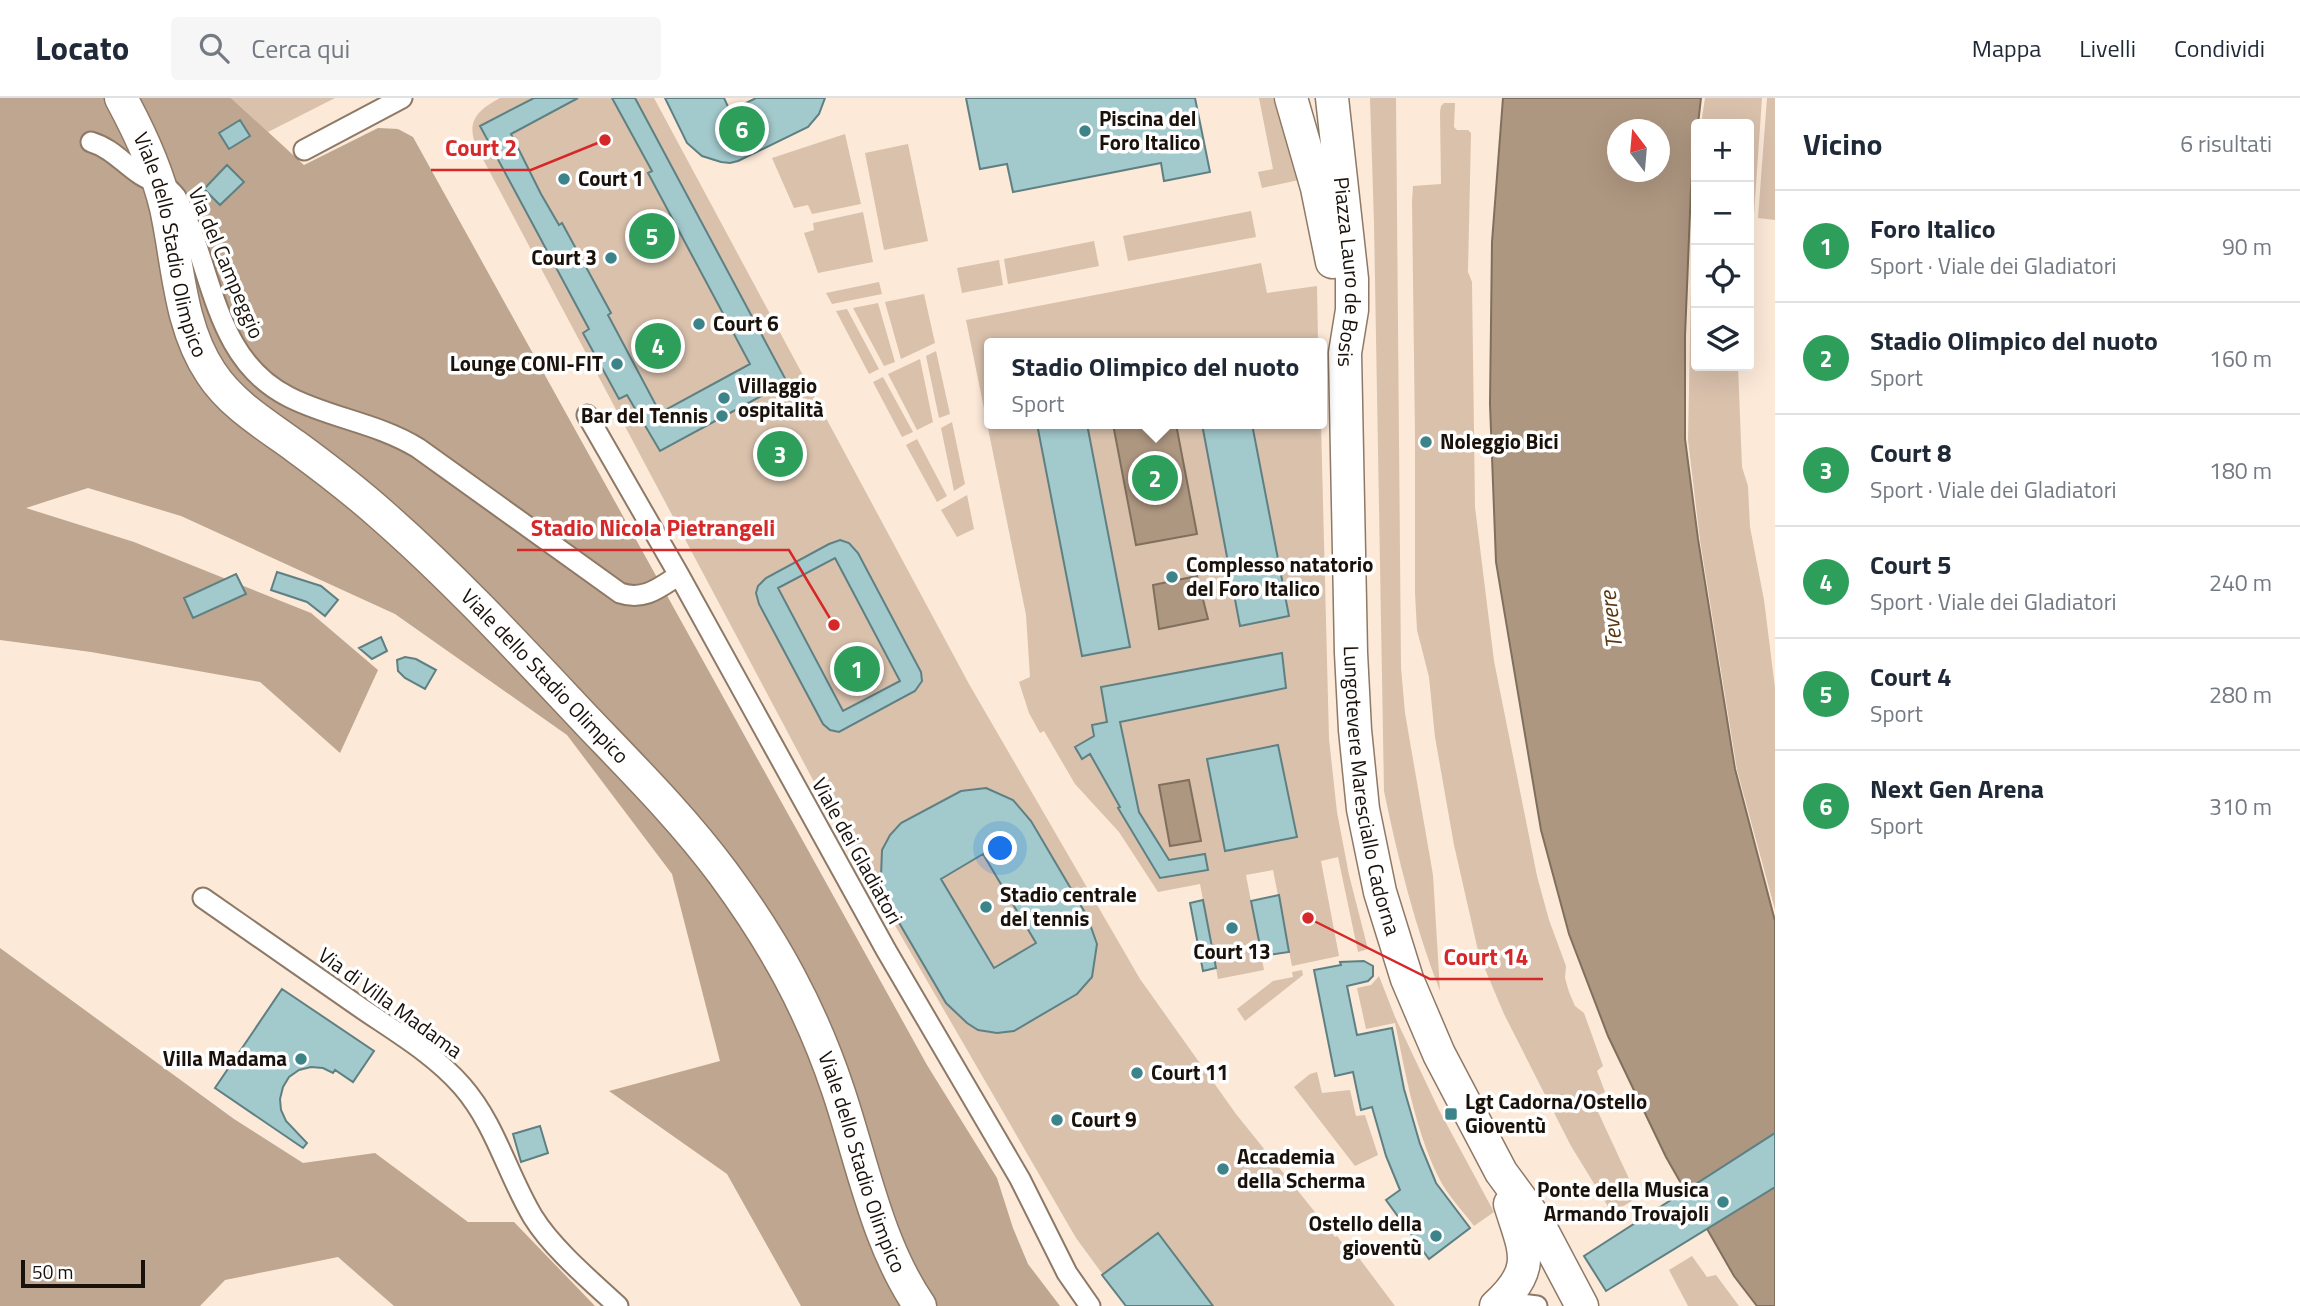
<!DOCTYPE html>
<html lang="it">
<meta charset="utf-8">
<style>
:root{--surface:#fff;--page:#f6f6f7;--text:#1f2937;--muted:#747a83;--line:#e0e1e3;--accent:#7c3aed}
body{margin:0;font-family:"Titillium Web",sans-serif;background:var(--page);color:var(--text)}
.controls{position:absolute;right:21px;top:21px;display:grid;overflow:hidden;border-radius:7px;box-shadow:0 7px 28px #0002}
.controls button{width:63px;height:63px;display:grid;place-items:center;padding:0;border:0;border-bottom:2px solid var(--line);background:var(--surface);color:var(--text);font:35px sans-serif}
.compass{position:absolute;left:1607px;top:21px;width:63px;height:63px;border-radius:50%;background:var(--surface);box-shadow:0 7px 28px #0002;rotate:344deg}
.scale{position:absolute;left:21px;bottom:18px;width:124px;box-sizing:border-box;padding-left:7px;border:4px solid #19110a;border-top:0;font-size:19px;line-height:24px;white-space:nowrap;color:#19110a;-webkit-text-stroke:5px #fff;paint-order:stroke}
.you{position:absolute;left:1001px;top:751px;width:24px;height:24px;margin:-18px;border:5px solid #fff;border-radius:50%;background:#1a73e8;box-shadow:0 0 0 10px #1a73e833}
.badge{display:grid;place-items:center;width:46px;height:46px;border-radius:50%;background:var(--accent);color:#fff;font-size:23px;font-weight:700}
.pin{position:absolute;translate:-50% -50%;border:4px solid #fff;box-shadow:0 2px 7px #0006}
.popup{position:absolute;left:984px;top:240px;width:343px;height:91px;box-sizing:border-box;display:grid;place-content:center;border-radius:7px;background:var(--surface);filter:drop-shadow(0 2px 5px #0005);font-size:23px;white-space:nowrap;color:var(--muted)}
.popup b{font-size:26px;color:var(--text)}
.popup::after{content:'';position:absolute;left:50%;top:100%;margin-left:-14px;border:14px solid transparent;border-top-color:var(--surface)}
.list{margin:0;padding:0;list-style:none}
h2{display:flex;justify-content:space-between;align-items:center;height:91px;margin:0;padding:0 28px;font-size:30px}
h2 small{font-size:23px;font-weight:400;color:var(--muted)}
.list li{display:grid;grid-template-columns:46px 1fr auto;gap:21px;align-items:center;box-sizing:border-box;height:112px;padding:0 28px;border-top:2px solid var(--line)}
.list b{display:block;font-size:26px;white-space:nowrap}
.list p{margin:0;font-size:23px;white-space:nowrap;color:var(--muted)}
.list em{font-size:23px;font-style:normal;color:var(--muted)}
.icon{flex:none;width:38px;height:38px;fill:none;stroke:currentColor;stroke-width:2;stroke-linecap:round;stroke-linejoin:round}
.map{position:relative;flex:none;width:1775px;height:1208px;overflow:hidden}
header{display:flex;align-items:center;gap:42px;box-sizing:border-box;height:98px;padding:0 35px;background:var(--surface);border-bottom:2px solid var(--line)}
header strong{font-size:33px}
nav{display:flex;gap:38px;margin-inline-start:auto;font-size:24px}
.search{width:490px;height:63px;background:var(--page);display:flex;align-items:center;gap:18px;box-sizing:border-box;padding:0 24px;border-radius:7px;color:var(--muted);font-size:26px}
main{display:flex}
aside{flex:1;background:var(--surface)}
.map>svg:first-child{display:block}
</style>
<header>
<strong>Locato</strong>
<div class="search"><svg class="icon" aria-label="search" viewBox="0 0 24 24"><circle cx="10" cy="10" r="6"/><path d="M15 15l6 6"/></svg>Cerca qui</div>
<nav><a>Mappa</a><a>Livelli</a><a>Condividi</a></nav>
</header>
<main>
<div class="map">
<svg width="1775" height="1208" viewBox="0 0 1775 1208">
<rect width="100%" height="100%" fill="#fce9d8"/>
<!-- green -->
<path fill="#d9c1ac" d="M231,0H335L268,34Z
M500,0H654L969,586L1140,881L1236,1016L1335,1139L1337,1138L1355,1162L1359,1160L1395,1208H1126L1076,1140L838,729L477,50C465,23 478,12 500,0Z
M1259,0H1273L1299,82L1262,90L1258,74L1273,71Z
M1370,0H1396L1401,570L1405,615L1433,777L1440,893C1415,829 1398,761 1384,693L1374,125Z
M1705,0H1762L1751,160L1749,161V26H1701Z
M1767,0H1775V122L1758,120Z
M1444,5H1455L1454,29L1457,32H1468L1471,35L1468,174L1472,184L1475,409L1494,563L1537,778L1549,822L1566,868L1565,880L1569,894L1575,908L1584,915L1603,968L1597,973L1605,994L1592,1001L1631,1085L1635,1101L1612,1115L1571,1048L1504,916L1479,857L1454,747L1435,639L1429,579L1417,532L1415,495V338L1412,103L1413,88L1441,86L1440,14L1441,8Z
M845,36L861,106L812,116L808,107L794,110L772,60Z
M908,46L928,143L884,152L865,55Z
M1696,66V268H1738L1742,369L1748,388L1750,429L1764,502L1775,590V812L1737,672L1700,442L1688,342L1693,88Z
M1251,113L1256,139L1128,163L1123,138Z
M863,114L873,164L818,175L804,135L814,132L813,125Z
M1094,143L1099,168L1008,186L1004,161Z
M999,162L1003,187L962,195L957,170Z
M1261,165L1267,195L1317,188L1318,245H989V326H1321L1329,641L1337,714L1349,777L1368,851L1358,854L1338,759L1321,763L1339,858L1292,868L1273,772L1246,777L1264,872L1218,881L1200,786L1158,794L1119,734L1075,686L1044,633L1040,635L1029,615L1019,584L1030,579L1026,517L966,222Z
M879,184L882,196L832,206L826,195Z
M924,196L935,245L901,261L885,204Z
M878,205L895,264L884,268L853,210Z
M847,211L879,271L869,276L836,213Z
M936,253L950,316L939,320L926,258Z
M920,261L933,324L917,332L888,276Z
M883,279L913,334L902,339L873,284Z
M952,324L965,386L954,393L941,330Z
M917,341L947,398L937,404L906,347Z
M967,397L974,431L957,439L941,412Z
M1302,872L1303,877L1245,923L1237,911L1273,883L1293,879L1292,874Z
M1379,878L1395,919L1439,1012L1494,1114L1474,1128C1463,1113 1447,1097 1439,1080C1415,1032 1406,977 1395,925L1366,931L1357,890L1371,887Z
M1317,974L1322,995L1350,992L1356,1018L1365,1017L1378,1057L1355,1068L1294,989L1310,976Z
M1692,1158L1707,1179L1716,1177L1739,1208H1688L1669,1172Z"/>
<!-- forest -->
<path fill="#bea690" d="M0,0H231L304,67L378,30L398,31L413,39L927,967L997,1080L1013,1130L1028,1166L1060,1208H801L727,1076L609,993L720,963L672,776L567,637L395,516L181,418L88,390L26,410L134,444L311,515L378,572L340,655L260,584L91,554L0,542Z
M0,850L234,1021L303,1065L375,1055L468,1124H514L595,1208H394L338,1159L225,1182L200,1208H0Z"/>
<!-- water -->
<path fill="#ae9781" stroke="#816f5d" stroke-width="2" fill-rule="evenodd" d="M1503,0H1701L1698,26H1696L1691,90L1685,238V341L1698,441L1735,671L1775,823V1208H1757L1734,1178L1666,1059L1608,938L1569,836L1541,732L1496,464L1490,306L1492,144ZM1618,32H1660V74H1618Z
M1113,326H1176L1197,436L1136,447Z
M1197,478L1208,521L1159,531L1153,487Z
M1189,682L1201,743L1170,748L1159,687Z"/>
<!-- building -->
<path fill="#a2c9cc" stroke="#5f8083" stroke-width="2" fill-rule="evenodd" d="M534,0H578L511,36L541,96L559,127L562,125L611,215L608,217L660,315L750,266L648,75L652,73L612,0H635L787,284L660,353L627,297L619,301L583,235L589,231L480,28Z
M665,0H724L730,13L756,0H825L819,16L808,29L738,63L730,65L721,64L702,58L687,45Z
M966,0H1195L1210,74L1164,83L1161,65L1013,94L1007,66L980,71Z
M240,22L250,38L229,51L219,35Z
M227,67L244,84L220,107L204,91Z
M1037,326H1087L1130,549L1082,558Z
M1202,326H1252L1289,518L1240,528Z
M840,442L849,445L858,455L921,574L922,583L915,593L839,634L830,632L823,626L759,506L756,495L758,488L766,480L829,446ZM835,460L900,583L843,613L778,490Z
M277,474L321,488L338,502L325,518L307,504L271,492Z
M236,476L246,496L193,520L184,500Z
M381,539L387,553L372,561L359,550Z
M1282,555L1286,590L1120,624L1139,714L1169,762L1205,756L1208,772L1160,780L1118,710L1120,709L1090,656L1082,661L1075,649L1094,638L1092,627L1107,624L1101,589Z
M405,559L416,561L436,572L425,591L405,580L398,573L397,562Z
M1278,647L1297,739L1225,753L1207,661Z
M986,690L1013,702L1031,723L1087,818L1097,846L1092,879L1077,896L1014,933L997,935L978,932L967,925L946,905L887,804L881,779L882,752L890,737L901,725L961,693ZM983,756L1036,845L994,870L941,781Z
M1279,797L1289,854L1262,858L1251,803Z
M1203,802L1216,870L1203,873L1190,805Z
M1364,863L1373,868V878L1368,883L1347,888L1357,937L1392,930L1404,991L1420,1046L1436,1085L1470,1130L1429,1161L1386,1102L1400,1092L1386,1058L1372,1009L1361,1012L1353,974L1335,978L1314,872L1341,867L1340,864Z
M282,891L374,953L353,984L335,972L333,975L323,970L311,969L299,972L289,979L283,989L280,1001L281,1012L286,1023L307,1045L303,1050L215,990Z
M540,1028L548,1055L521,1064L513,1036Z
M1775,1035V1089L1606,1193L1584,1158Z
M1158,1135L1213,1208H1126L1102,1177Z"/>
<g fill="none" stroke-linecap="round" stroke-linejoin="round">
<!-- street casing -->
<g stroke="#8e7966" stroke-width="23">
<path id="street" d="M91,44C111,50 122,64 138,75C154,87 161,80 176,99C214,167 211,260 289,299C330,320 377,325 418,350L620,495C644,503 659,490 679,477
M304,52L402,0
M587,317L679,477L886,852L1020,1081L1067,1175L1090,1208
M203,800C256,837 308,873 361,910C396,934 434,956 462,988C496,1027 507,1076 533,1119C552,1150 591,1183 618,1208
M1498,1207L1522,1206L1537,1208"/>
</g>
<!-- primary casing -->
<g stroke="#8e7966" stroke-width="35">
<g id="primary">
<path id="s1" d="M121,0C140,35 157,71 166,110C178,164 179,228 211,275C231,306 266,327 295,348C325,370 355,393 383,418C456,482 522,554 589,625C635,673 683,721 723,775C774,844 811,911 838,992C862,1063 877,1146 920,1208"/>
<path d="M1291,0L1317,90L1332,164"/>
<path id="s2" d="M1332,0L1352,181V212L1345,255L1351,555L1355,632L1363,711L1380,794L1407,881L1439,956L1501,1074L1537,1123L1582,1208"/>
<path d="M1496,1208C1538,1170 1524,1152 1510,1106"/>
</g>
</g>
<!-- street -->
<use href="#street" stroke="#fff" stroke-width="19"/>
<!-- primary -->
<use href="#primary" stroke="#fff" stroke-width="32"/>
</g>
<!-- markers -->
<g fill="#3c848a" stroke="#fff" stroke-width="2.5">
<circle cx="1085" cy="33" r="7"/>
<circle cx="564" cy="81" r="7"/>
<circle cx="611" cy="160" r="7"/>
<circle cx="699" cy="226" r="7"/>
<circle cx="617" cy="266" r="7"/>
<circle cx="724" cy="300" r="7"/>
<circle cx="722" cy="318" r="7"/>
<circle cx="1426" cy="344" r="7"/>
<circle cx="1172" cy="479" r="7"/>
<circle cx="986" cy="809" r="7"/>
<circle cx="1232" cy="830" r="7"/>
<circle cx="301" cy="961" r="7"/>
<circle cx="1137" cy="975" r="7"/>
<rect x="1444" y="1009" width="14" height="14" rx="3.5"/>
<circle cx="1057" cy="1022" r="7"/>
<circle cx="1223" cy="1071" r="7"/>
<circle cx="1723" cy="1104" r="7"/>
<circle cx="1436" cy="1138" r="7"/>
</g>
<g text-anchor="middle" stroke-width="7" stroke-linejoin="round" paint-order="stroke">
<!-- poi labels -->
<g font-size="21" font-weight="bold" fill="#19110a" stroke="#fff" text-anchor="start">
<text x="1099" y="28">Piscina del<tspan x="1099" dy="24">Foro Italico</tspan></text>
<text x="578" y="88">Court 1</text>
<text x="597" y="167" text-anchor="end">Court 3</text>
<text x="713" y="233">Court 6</text>
<text x="603" y="273" text-anchor="end">Lounge CONI-FIT</text>
<text x="738" y="295">Villaggio<tspan x="738" dy="24">ospitalità</tspan></text>
<text x="708" y="325" text-anchor="end">Bar del Tennis</text>
<text x="1440" y="351">Noleggio Bici</text>
<text x="1186" y="474">Complesso natatorio<tspan x="1186" dy="24">del Foro Italico</tspan></text>
<text x="1000" y="804">Stadio centrale<tspan x="1000" dy="24">del tennis</tspan></text>
<text x="1232" y="861" text-anchor="middle">Court 13</text>
<text x="287" y="968" text-anchor="end">Villa Madama</text>
<text x="1151" y="982">Court 11</text>
<text x="1465" y="1011">Lgt Cadorna/Ostello<tspan x="1465" dy="24">Gioventù</tspan></text>
<text x="1071" y="1029">Court 9</text>
<text x="1237" y="1066">Accademia<tspan x="1237" dy="24">della Scherma</tspan></text>
<text x="1709" y="1099" text-anchor="end">Ponte della Musica<tspan x="1709" dy="24">Armando Trovajoli</tspan></text>
<text x="1422" y="1133" text-anchor="end">Ostello della<tspan x="1422" dy="24">gioventù</tspan></text>
</g>
<!-- street labels -->
<g font-size="21" fill="#19110a" stroke="#fff">
<text dy="7" stroke="none"><textPath href="#s1" startOffset="156">Viale dello Stadio Olimpico</textPath></text>
<text dy="7" stroke="none"><textPath href="#s2" startOffset="175">Piazza Lauro de Bosis</textPath></text>
<text transform="translate(226 165) rotate(67)" y="7">Via del Campeggio</text>
<text dy="7" stroke="none"><textPath href="#s1" startOffset="744">Viale dello Stadio Olimpico</textPath></text>
<text dy="7" stroke="none"><textPath href="#s2" startOffset="696">Lungotevere Maresciallo Cadorna</textPath></text>
<text transform="translate(857 753) rotate(61)" y="7">Viale dei Gladiatori</text>
<text transform="translate(390 905) rotate(36)" y="7">Via di Villa Madama</text>
<text dy="7" stroke="none"><textPath href="#s1" startOffset="1332">Viale dello Stadio Olimpico</textPath></text>
</g>
<!-- water labels -->
<g font-size="23" font-style="italic" fill="#5a3711" stroke="#fff">
<text transform="translate(1611 522) rotate(-97)" y="8">Tevere</text>
</g>
</g>
<!-- callouts -->
<path fill="none" stroke="#d62828" stroke-width="2.5" d="M605 42L531 72H431M834 527L789 452H517M1308 820L1430 881H1543"/>
<g fill="#d62828" stroke="#fff" stroke-width="2.5">
<circle cx="605" cy="42" r="7"/>
<circle cx="834" cy="527" r="7"/>
<circle cx="1308" cy="820" r="7"/>
</g>
<g font-size="23" text-anchor="middle" font-weight="bold" fill="#d62828" stroke="#fff" stroke-width="7" stroke-linejoin="round" paint-order="stroke">
<text x="481" y="58">Court 2</text>
<text x="653" y="438">Stadio Nicola Pietrangeli</text>
<text x="1486" y="867">Court 14</text>
</g>
</svg>
<div class="controls">
<button>+</button>
<button>−</button>
<button><svg class="icon" aria-label="locate" viewBox="0 0 24 24"><circle cx="12" cy="12" r="6"/><path d="M12 2v4M12 18v4M2 12h4M18 12h4"/></svg></button>
<button><svg class="icon" aria-label="layers" viewBox="0 0 24 24"><path d="M12 4l9 5-9 5-9-5zM3 14l9 5 9-5"/></svg></button>
</div>
<svg class="compass" viewBox="-18 -18 36 36"><path d="M0-13l5 13h-10z" fill="#e53935"/><path d="M0 13l5-13h-10z" fill="#747a83"/></svg>
<div class="scale">50 m</div>
<div class="you"></div>
<div class="pin badge" style="left:857px;top:571px;background:#2e9e5b">1</div>
<div class="pin badge" style="left:1155px;top:380px;background:#2e9e5b">2</div>
<div class="popup"><b>Stadio Olimpico del nuoto</b>Sport</div>
<div class="pin badge" style="left:780px;top:356px;background:#2e9e5b">3</div>
<div class="pin badge" style="left:658px;top:248px;background:#2e9e5b">4</div>
<div class="pin badge" style="left:652px;top:138px;background:#2e9e5b">5</div>
<div class="pin badge" style="left:742px;top:31px;background:#2e9e5b">6</div>
</div>
<aside>
<h2>Vicino<small>6 risultati</small></h2>
<ul class="list">
<li><span class="badge" style="background:#2e9e5b">1</span><div><b>Foro Italico</b><p>Sport · Viale dei Gladiatori</p></div><em>90 m</em></li>
<li><span class="badge" style="background:#2e9e5b">2</span><div><b>Stadio Olimpico del nuoto</b><p>Sport</p></div><em>160 m</em></li>
<li><span class="badge" style="background:#2e9e5b">3</span><div><b>Court 8</b><p>Sport · Viale dei Gladiatori</p></div><em>180 m</em></li>
<li><span class="badge" style="background:#2e9e5b">4</span><div><b>Court 5</b><p>Sport · Viale dei Gladiatori</p></div><em>240 m</em></li>
<li><span class="badge" style="background:#2e9e5b">5</span><div><b>Court 4</b><p>Sport</p></div><em>280 m</em></li>
<li><span class="badge" style="background:#2e9e5b">6</span><div><b>Next Gen Arena</b><p>Sport</p></div><em>310 m</em></li>
</ul>
</aside>
</main>
